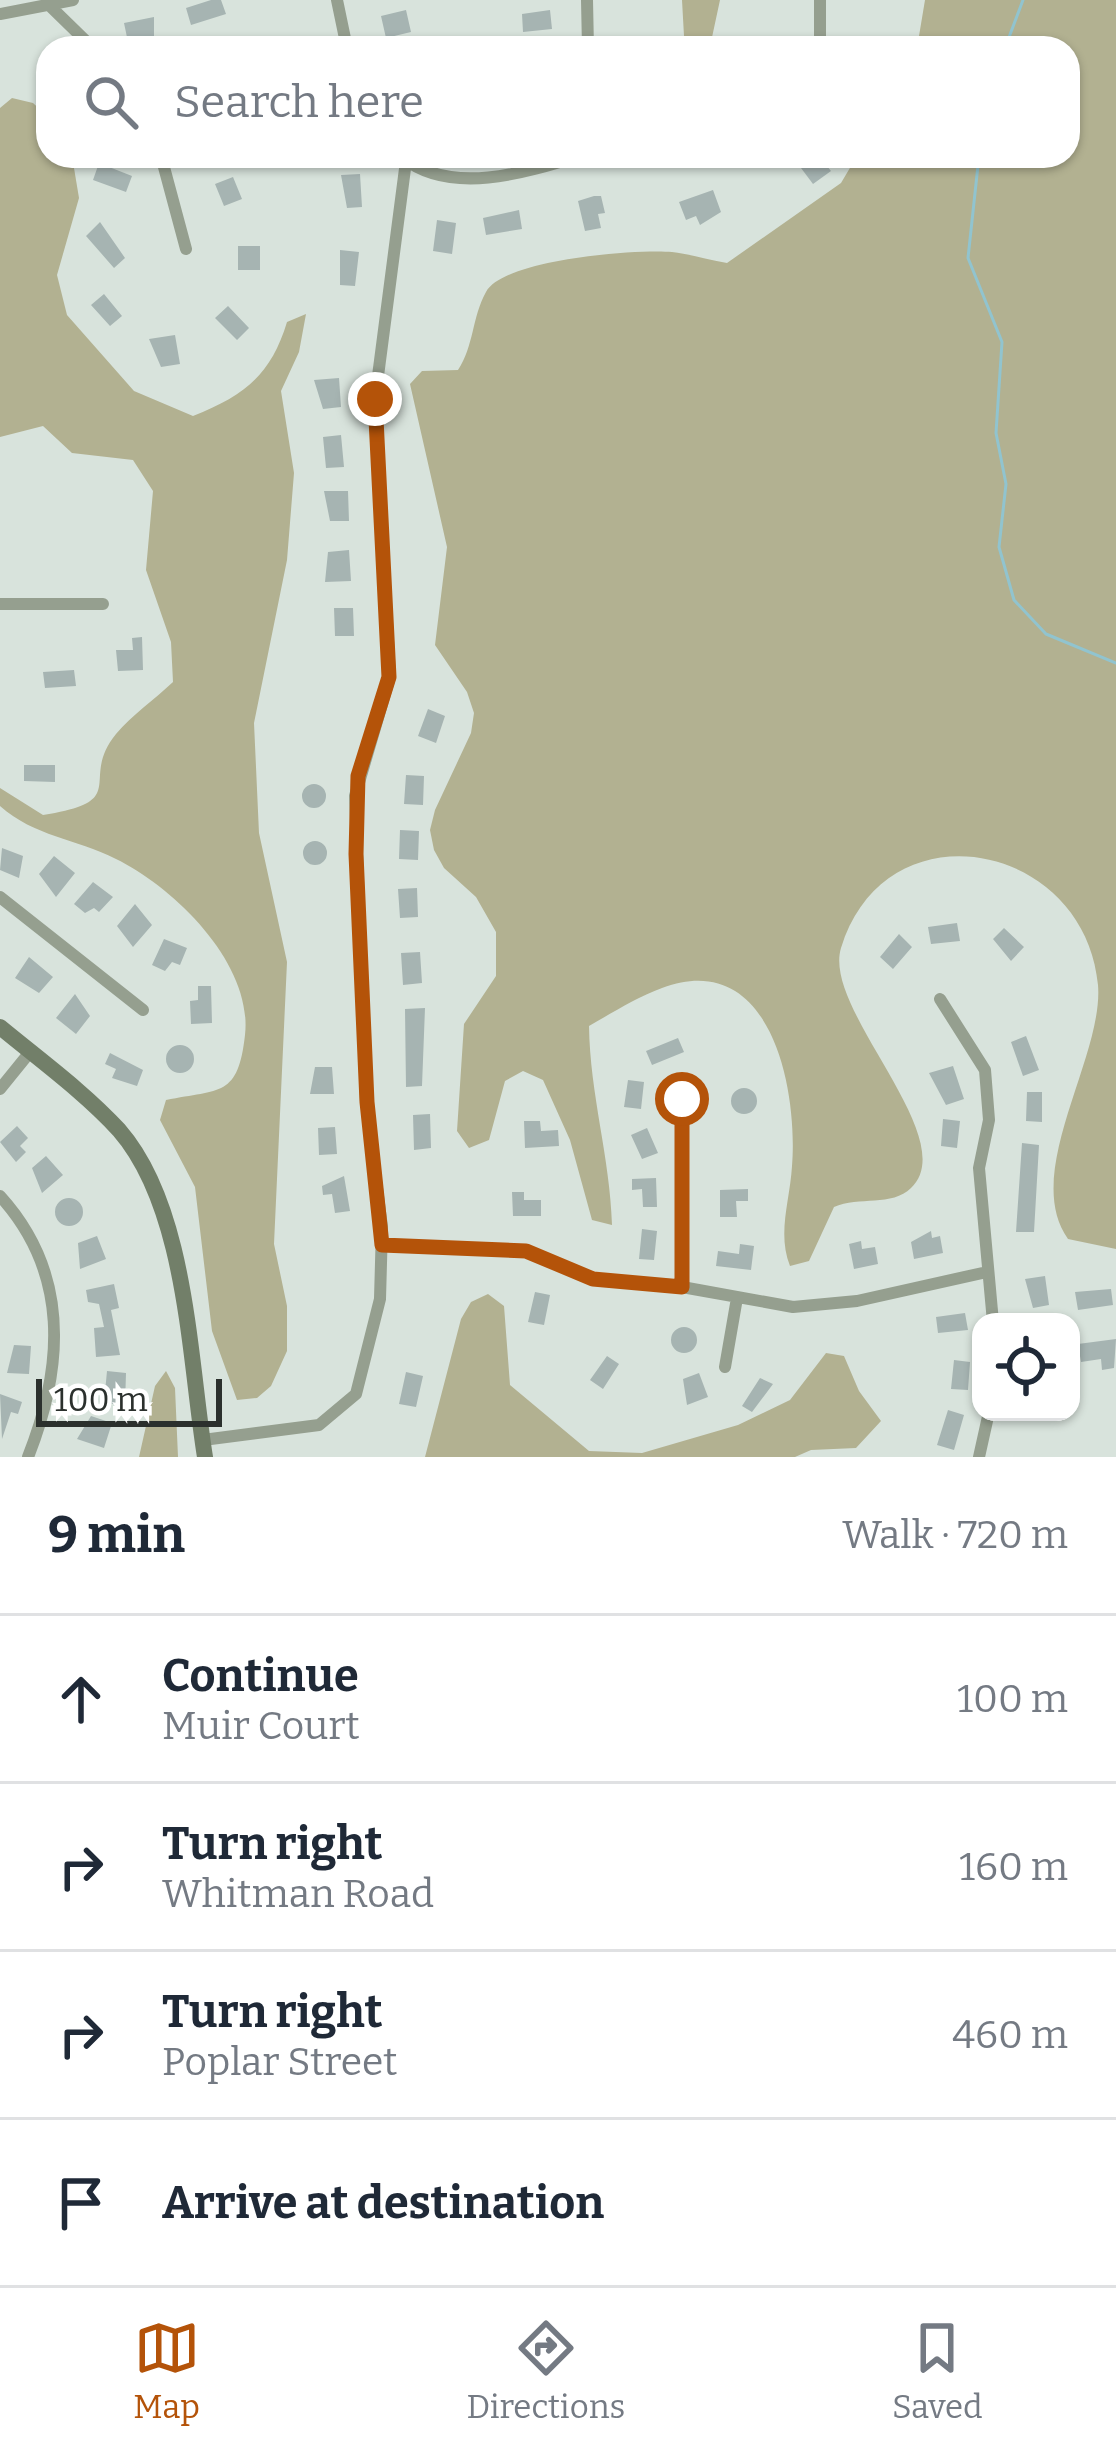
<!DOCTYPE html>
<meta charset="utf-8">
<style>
:root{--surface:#fff;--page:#f2f2f3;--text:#1f2937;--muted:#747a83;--line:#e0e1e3;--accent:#b45309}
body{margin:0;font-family:Bitter,serif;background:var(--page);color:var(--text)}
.controls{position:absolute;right:36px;bottom:36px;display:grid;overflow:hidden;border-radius:24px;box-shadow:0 3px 9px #0004}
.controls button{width:108px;height:108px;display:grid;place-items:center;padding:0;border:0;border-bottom:3px solid var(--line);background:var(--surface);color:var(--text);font:60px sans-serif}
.scale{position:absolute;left:36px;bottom:30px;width:186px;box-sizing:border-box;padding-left:12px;border:6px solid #2b302d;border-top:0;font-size:33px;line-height:42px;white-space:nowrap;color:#2b302d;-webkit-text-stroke:9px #fff;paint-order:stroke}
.stop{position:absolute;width:36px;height:36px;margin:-27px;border:9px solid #b45309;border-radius:50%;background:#fff}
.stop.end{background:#b45309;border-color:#fff;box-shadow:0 3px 12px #0008}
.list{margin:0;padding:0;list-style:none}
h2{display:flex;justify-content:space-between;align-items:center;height:156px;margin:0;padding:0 48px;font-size:51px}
h2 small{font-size:39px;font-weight:400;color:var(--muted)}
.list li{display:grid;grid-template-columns:78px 1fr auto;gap:36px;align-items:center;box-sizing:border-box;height:168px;padding:0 48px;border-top:3px solid var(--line)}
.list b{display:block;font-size:45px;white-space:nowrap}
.list p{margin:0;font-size:39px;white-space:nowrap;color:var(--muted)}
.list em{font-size:39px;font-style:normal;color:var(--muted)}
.icon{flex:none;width:66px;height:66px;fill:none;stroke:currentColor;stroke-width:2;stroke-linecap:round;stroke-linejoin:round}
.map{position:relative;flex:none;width:1116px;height:1457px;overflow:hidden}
.search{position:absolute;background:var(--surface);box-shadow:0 3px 9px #0004;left:36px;right:36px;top:36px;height:132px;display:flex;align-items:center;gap:30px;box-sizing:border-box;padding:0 42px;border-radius:36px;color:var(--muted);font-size:45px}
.sheet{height:828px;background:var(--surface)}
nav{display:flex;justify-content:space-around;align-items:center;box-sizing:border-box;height:168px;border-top:3px solid var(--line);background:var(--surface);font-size:33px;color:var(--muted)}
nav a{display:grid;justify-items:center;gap:6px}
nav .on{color:var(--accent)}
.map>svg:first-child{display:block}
</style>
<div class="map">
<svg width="1116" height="1457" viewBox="0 0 1116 1457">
<rect width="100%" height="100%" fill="#d8e3dc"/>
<!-- green -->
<path fill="#b2b191" d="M682,0H720L711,42L692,48L684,36Z
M925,0H1116V1249L1068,1239C1021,1173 1104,1057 1098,985C1085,842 886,802 841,948C822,1010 963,1138 911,1188C892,1207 859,1196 834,1207L809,1261L790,1266C777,1233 790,1201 792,1166C798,1091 772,947 662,988C637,997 612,1013 589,1026C590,1095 610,1157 612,1225L592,1220L570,1140L543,1080L523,1071L505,1081L489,1140L469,1148L457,1131L464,1024L496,976V932L476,897L444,868L434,850L430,830L435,810L471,733L474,713L467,692L435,645L447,547L410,384L422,371L458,370C474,346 472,317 486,292C504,259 636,249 672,252C690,254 709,260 727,263L841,183L857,156H1068V48H917Z
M12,98L33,103L48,117V156H72L79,198L57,275L67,315L134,391L193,416C244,396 271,375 287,322L306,314L299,352L281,391L294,473L287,560L254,723L259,833L287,962L274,1244L287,1306V1351L271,1386L257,1398L237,1400L212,1331L195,1187L160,1120L166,1100C221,1089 238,1097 245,1035C253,964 175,888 116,859C75,838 35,837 0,806V788L43,815C133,801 78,781 116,734C132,715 155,699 173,682L171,642L146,570L153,491L133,460L72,453L43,426L0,437V108Z
M488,1294L504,1306L510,1385L589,1451L642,1453L738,1425L790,1400L826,1353L844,1356L859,1391L881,1421L856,1448L811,1450L795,1457H425L461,1319L471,1302Z
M166,1371L175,1388L178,1457H139L155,1386Z"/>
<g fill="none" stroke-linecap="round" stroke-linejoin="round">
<!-- stream -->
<path stroke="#91c4cf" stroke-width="3" d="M1005,48L1023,0
M979,156L968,258L1002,342L996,433L1006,484L999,547L1014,600L1046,634L1116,663"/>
</g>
<!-- building -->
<path fill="#a6b4b2" d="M211,0H221L226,14L191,25L186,8Z
M406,10L411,32L386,38L381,16Z
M550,10L552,29L523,32L522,14Z
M154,17V43L128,42L124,23Z
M809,156H819L831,171L813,184L798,164Z
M99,163L132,176L126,192L93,180Z
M360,174L362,207L347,208L341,175Z
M233,177L242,199L224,206L215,184Z
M713,190L721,212L700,225L696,216L686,220L679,202Z
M594,196H601L605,213L598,214L601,228L585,231L578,201Z
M519,210L522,229L486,235L483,218Z
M437,220L456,223L452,254L433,251Z
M100,222L125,258L114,268L86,236Z
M238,246H260V270H238Z
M340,250L359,252L355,286L340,285Z
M104,294L122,316L110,326L91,305Z
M228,306L249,328L237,340L215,318Z
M175,335L180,364L161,367L149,339Z
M339,378L341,407L323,409L314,380Z
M341,435L344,467L326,468L323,437Z
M324,491H348L349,521H330Z
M349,550L351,581L325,582L328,552Z
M334,608H353L354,636H335Z
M142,637L143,670L118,671L116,650H133L132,638Z
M74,670L76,686L45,688L43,672Z
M428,709L445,716L436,743L418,736Z
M24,765H55V782L24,781Z
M406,775L424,776L423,805L404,804Z
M302 796a12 12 0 1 1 24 0a12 12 0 1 1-24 0Z
M400,830L419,831L418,860L399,859Z
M303 853a12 12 0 1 1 24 0a12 12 0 1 1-24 0Z
M2,848L23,856L19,878L0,870Z
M54,856L75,873L56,897L39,874Z
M93,882L113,897L99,912L94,908L85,913L74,904Z
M417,888L418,917L400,918L398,889Z
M135,904L152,925L133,947L117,926Z
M957,923L960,941L931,944L928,927Z
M1004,928L1024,947L1011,961L993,939Z
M899,934L912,947L893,969L880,957Z
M164,939L187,948L180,965L172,962L165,971L152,965Z
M420,952L422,983L403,985L401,953Z
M29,957L53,977L39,993L15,978Z
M198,986H211L212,1023L191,1024L190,1001L198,1000Z
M75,994L90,1016L76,1034L56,1018Z
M425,1008L422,1086L406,1087L405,1009Z
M1026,1036L1039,1070L1023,1076L1011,1042Z
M678,1038L684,1052L652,1065L646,1051Z
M166 1059a14 14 0 1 1 28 0a14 14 0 1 1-28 0Z
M110,1053L143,1070L137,1086L112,1078L116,1069L105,1064Z
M953,1066L964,1099L946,1105L929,1073Z
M315,1067H332L334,1094H310Z
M628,1080L644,1082L641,1109L624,1107Z
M731 1101a13 13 0 1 1 26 0a13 13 0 1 1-26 0Z
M1027,1092H1042V1122L1026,1121Z
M430,1114L431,1148L414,1150L413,1115Z
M943,1119L960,1121L957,1148L941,1146Z
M524,1121H540L541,1131L558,1130L559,1146L525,1148Z
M17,1126L28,1138L20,1146L26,1152L16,1162L0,1142Z
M335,1127L337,1154L319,1155L318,1128Z
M647,1128L658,1153L642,1159L631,1135Z
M1022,1143L1039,1145L1034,1232H1016Z
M46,1156L63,1175L42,1193L32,1168Z
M344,1176L350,1211L335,1213L332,1194L323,1195L322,1186Z
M656,1178L657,1207H643L642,1189L632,1190V1179Z
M748,1189V1201H736L737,1217H720V1190Z
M512,1192H524V1200H541V1216H513Z
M55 1212a14 14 0 1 1 28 0a14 14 0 1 1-28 0Z
M642,1229L657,1231L654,1260L639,1259Z
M931,1231L932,1238L940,1236L943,1253L914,1259L911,1242Z
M97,1236L106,1259L80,1269L78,1243Z
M861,1241L862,1249L875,1247L878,1264L854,1269L849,1244Z
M740,1244L754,1246L751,1270L716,1266L718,1251L739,1254Z
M1045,1276L1049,1305L1033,1308L1025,1279Z
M114,1284L119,1308L111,1310L120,1355L96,1357L94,1328L104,1327L99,1304L88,1302L86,1290Z
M1111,1289L1113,1305L1078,1310L1075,1292Z
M535,1292L550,1295L544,1325L528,1322Z
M965,1313L968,1330L938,1333L936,1317Z
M671 1340a13 13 0 1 1 26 0a13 13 0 1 1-26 0Z
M1116,1339L1114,1368L1102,1370L1101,1359L1081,1362L1078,1344Z
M14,1345L31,1346L29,1374L7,1373Z
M607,1356L619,1364L603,1389L590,1380Z
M954,1360L970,1362L968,1390L951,1389Z
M107,1371L126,1373L125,1405L104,1403Z
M406,1372L423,1376L416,1407L399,1404Z
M699,1373L708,1397L687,1405L683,1379Z
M760,1378L773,1384L752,1412L742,1406Z
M0,1394L22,1402L18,1414L11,1412L2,1439Z
M948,1410L964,1415L954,1450L937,1445Z
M91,1416L112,1423L104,1448L77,1439Z"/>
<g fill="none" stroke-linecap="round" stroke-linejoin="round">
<!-- street -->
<path stroke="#959f8f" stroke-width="12" d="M337,0L347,48
M587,0L588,48
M51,7L93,48
M0,14L73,0
M820,48V0
M161,156L186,249
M402,157C450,196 525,173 579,156
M0,604H103
M0,897L143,1010
M940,999L985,1070L989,1120L979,1168L993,1322
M0,1089L30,1052
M0,1196C70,1273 64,1366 28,1457
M382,1245L526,1251L593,1279L682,1287L793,1307L857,1301L987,1272
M682,1287V1099
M725,1367L737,1298
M203,1440L319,1425L356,1394L380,1299L382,1227L366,1102L355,796L390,677L375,399L406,161
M979,1457L989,1412"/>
<!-- secondary -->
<path stroke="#727f69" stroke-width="16" d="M0,1027C40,1060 84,1092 119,1130C187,1208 189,1358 205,1457"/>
</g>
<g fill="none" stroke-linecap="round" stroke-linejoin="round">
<!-- route -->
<path stroke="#b45309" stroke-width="15" d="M375,399L389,677L358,776L356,854L367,1102L382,1245L526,1251L593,1279L682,1287V1099"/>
</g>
</svg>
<div class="controls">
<button><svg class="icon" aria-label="locate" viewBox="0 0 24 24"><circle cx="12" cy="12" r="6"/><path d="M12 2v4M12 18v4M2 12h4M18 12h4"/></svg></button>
</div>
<div class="scale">100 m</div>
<div class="stop" style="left:682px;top:1099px"></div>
<div class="stop end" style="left:375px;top:399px"></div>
<div class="search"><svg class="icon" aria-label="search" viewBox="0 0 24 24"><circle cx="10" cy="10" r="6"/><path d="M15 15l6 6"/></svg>Search here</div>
</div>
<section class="sheet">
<h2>9 min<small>Walk · 720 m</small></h2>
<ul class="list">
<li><svg class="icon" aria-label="ahead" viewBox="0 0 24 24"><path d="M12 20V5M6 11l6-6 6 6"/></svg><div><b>Continue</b><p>Muir Court</p></div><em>100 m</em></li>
<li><svg class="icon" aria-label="right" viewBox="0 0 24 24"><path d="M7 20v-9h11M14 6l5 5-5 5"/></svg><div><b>Turn right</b><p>Whitman Road</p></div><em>160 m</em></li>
<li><svg class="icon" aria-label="right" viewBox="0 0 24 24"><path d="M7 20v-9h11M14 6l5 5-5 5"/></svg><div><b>Turn right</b><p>Poplar Street</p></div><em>460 m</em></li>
<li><svg class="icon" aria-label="arrive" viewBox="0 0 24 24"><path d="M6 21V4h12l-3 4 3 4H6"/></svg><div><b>Arrive at destination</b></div></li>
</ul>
</section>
<nav>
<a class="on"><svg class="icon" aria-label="map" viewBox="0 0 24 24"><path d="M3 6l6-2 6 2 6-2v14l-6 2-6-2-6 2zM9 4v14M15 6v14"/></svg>Map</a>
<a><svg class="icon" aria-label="directions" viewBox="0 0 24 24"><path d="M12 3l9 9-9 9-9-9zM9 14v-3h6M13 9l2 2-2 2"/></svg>Directions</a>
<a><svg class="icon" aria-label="saved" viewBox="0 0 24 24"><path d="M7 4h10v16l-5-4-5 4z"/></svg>Saved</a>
</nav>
